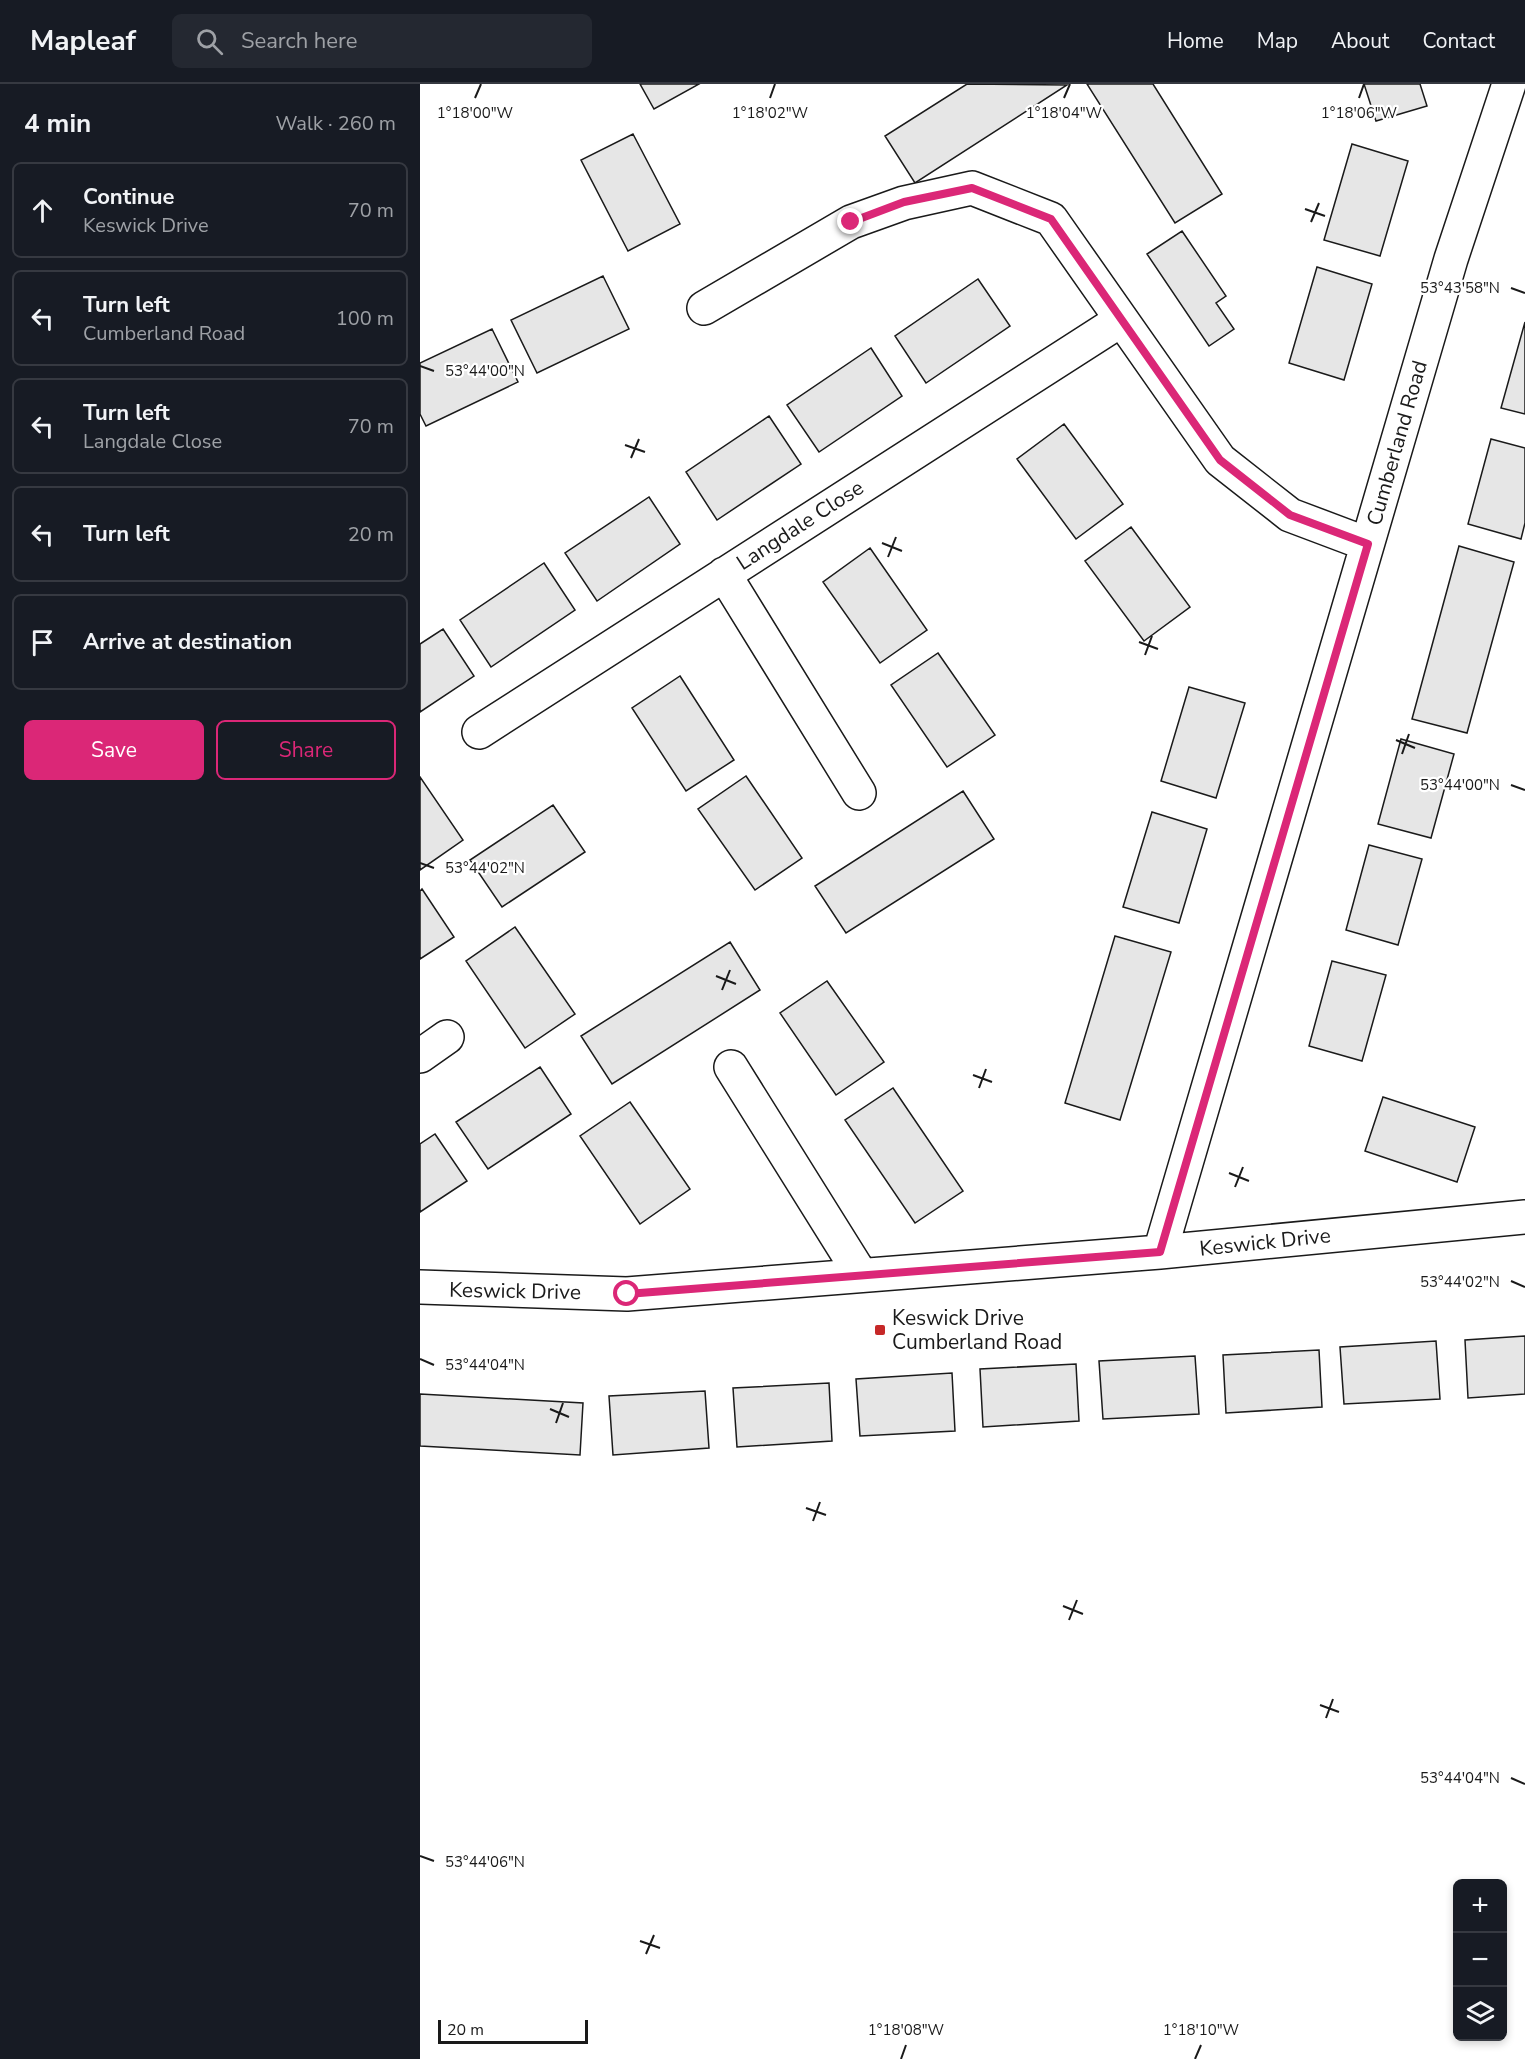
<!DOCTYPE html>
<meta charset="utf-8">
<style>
:root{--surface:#171b24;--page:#242831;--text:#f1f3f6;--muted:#9ea1a6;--line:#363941;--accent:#db2777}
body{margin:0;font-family:"Nunito Sans",sans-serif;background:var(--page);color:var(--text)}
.controls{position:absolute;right:18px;bottom:18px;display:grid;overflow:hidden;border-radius:9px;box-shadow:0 3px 9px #0003}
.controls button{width:54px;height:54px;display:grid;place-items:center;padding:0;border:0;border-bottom:2px solid var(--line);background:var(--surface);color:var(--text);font:30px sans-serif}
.scale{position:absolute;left:18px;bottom:15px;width:150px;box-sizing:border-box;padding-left:6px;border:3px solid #1a1a1a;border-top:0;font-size:16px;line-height:21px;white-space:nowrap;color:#1a1a1a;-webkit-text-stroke:4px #fff;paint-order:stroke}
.stop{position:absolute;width:18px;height:18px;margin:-14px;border:4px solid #db2777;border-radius:50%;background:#fff}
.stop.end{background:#db2777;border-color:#fff;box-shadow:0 2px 6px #0008}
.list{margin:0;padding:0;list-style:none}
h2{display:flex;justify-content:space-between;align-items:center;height:78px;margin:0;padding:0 24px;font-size:26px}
h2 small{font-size:20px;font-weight:400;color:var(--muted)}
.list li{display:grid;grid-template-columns:39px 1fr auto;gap:18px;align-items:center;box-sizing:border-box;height:96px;margin:0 12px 12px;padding:0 12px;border:2px solid var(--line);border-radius:9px}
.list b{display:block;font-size:22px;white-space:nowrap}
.list p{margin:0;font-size:20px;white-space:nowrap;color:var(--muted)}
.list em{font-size:20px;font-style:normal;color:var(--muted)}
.actions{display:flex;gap:12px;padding:18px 24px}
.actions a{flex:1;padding:14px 0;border:2px solid var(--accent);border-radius:9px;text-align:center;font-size:21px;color:var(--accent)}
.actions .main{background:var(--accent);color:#fff}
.icon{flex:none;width:33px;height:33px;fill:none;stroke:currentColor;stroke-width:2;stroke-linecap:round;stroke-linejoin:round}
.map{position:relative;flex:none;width:1105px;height:1975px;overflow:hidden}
header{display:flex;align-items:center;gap:36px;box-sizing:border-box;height:84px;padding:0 30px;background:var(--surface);border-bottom:2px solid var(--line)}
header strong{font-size:28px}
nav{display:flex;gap:33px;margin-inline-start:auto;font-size:21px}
.search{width:420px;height:54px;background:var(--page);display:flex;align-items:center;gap:15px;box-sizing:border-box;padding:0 21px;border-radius:9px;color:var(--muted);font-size:22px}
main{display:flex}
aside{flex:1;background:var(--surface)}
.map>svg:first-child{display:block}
</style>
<header>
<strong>Mapleaf</strong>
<div class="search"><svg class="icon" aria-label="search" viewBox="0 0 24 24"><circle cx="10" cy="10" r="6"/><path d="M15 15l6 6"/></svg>Search here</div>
<nav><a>Home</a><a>Map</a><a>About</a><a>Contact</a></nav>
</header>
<main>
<aside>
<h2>4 min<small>Walk · 260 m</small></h2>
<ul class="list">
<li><svg class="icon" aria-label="ahead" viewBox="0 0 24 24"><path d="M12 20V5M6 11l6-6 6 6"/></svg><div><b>Continue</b><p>Keswick Drive</p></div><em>70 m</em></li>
<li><svg class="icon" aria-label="left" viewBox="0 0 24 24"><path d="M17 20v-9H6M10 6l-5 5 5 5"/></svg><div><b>Turn left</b><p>Cumberland Road</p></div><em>100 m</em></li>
<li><svg class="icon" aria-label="left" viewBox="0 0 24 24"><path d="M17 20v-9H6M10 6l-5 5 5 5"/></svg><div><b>Turn left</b><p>Langdale Close</p></div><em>70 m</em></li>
<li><svg class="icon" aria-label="left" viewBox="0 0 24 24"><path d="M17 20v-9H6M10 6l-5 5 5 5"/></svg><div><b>Turn left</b></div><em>20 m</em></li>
<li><svg class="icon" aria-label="arrive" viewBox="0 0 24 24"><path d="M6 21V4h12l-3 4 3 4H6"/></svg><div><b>Arrive at destination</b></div></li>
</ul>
<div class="actions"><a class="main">Save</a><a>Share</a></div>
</aside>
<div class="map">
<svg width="1105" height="1975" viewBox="0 0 1105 1975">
<rect width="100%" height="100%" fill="#fff"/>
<!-- building -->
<path fill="#e6e6e6" stroke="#1a1a1a" stroke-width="1.5" d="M220,0H279L234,25Z
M547,0L647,1L495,99L465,52Z
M667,0H733L802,110L755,139Z
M944,0H1000L1007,22L956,37Z
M213,50L260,140L208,167L161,76Z
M932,60L988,77L960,172L904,156Z
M762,147L806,212L796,219L814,245L789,262L727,170Z
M897,183L952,200L924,296L869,279Z
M183,192L209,245L117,289L91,236Z
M558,195L590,242L506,299L475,252Z
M1105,238V330L1081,324Z
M72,245L98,298L6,342L0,330V279Z
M451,264L482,312L399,368L367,321Z
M349,332L381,380L297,436L266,388Z
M644,340L703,420L656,455L597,375Z
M1071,355L1105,364V439L1101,455L1048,440Z
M229,413L260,460L177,517L145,469Z
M711,443L770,523L724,557L665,477Z
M1039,462L1094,478L1047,649L992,635Z
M450,464L507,546L460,579L403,498Z
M124,479L155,526L71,583L40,536Z
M23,545L54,592L0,628V560Z
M518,569L575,651L527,683L471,601Z
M260,592L314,676L266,707L212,624Z
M769,603L825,619L796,714L741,697Z
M981,655L1034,670L1011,754L958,740Z
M326,692L382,774L335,806L278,725Z
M0,693L43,756L0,786Z
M543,707L574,755L426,849L395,802Z
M133,721L165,768L82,823L50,776Z
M732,728L787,745L759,839L703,823Z
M949,761L1002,775L978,861L926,846Z
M2,805L34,853L0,875V807Z
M95,843L155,930L105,964L46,877Z
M695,852L751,868L700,1036L645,1019Z
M310,858L340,906L192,1000L161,952Z
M912,877L966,891L942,977L889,962Z
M407,897L464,978L416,1011L360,929Z
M120,983L151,1030L68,1085L36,1038Z
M473,1004L543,1107L495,1139L425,1036Z
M963,1013L1055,1043L1037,1098L945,1067Z
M210,1018L270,1105L220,1140L160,1052Z
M15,1050L47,1097L0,1128V1060Z
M1105,1252V1310L1048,1314L1045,1256Z
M1016,1257L1020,1315L924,1320L920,1263Z
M899,1266L902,1323L806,1329L803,1271Z
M775,1272L779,1330L683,1335L679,1277Z
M656,1280L659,1337L563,1343L560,1285Z
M532,1289L535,1347L440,1352L436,1295Z
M409,1299L412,1357L317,1363L313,1304Z
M285,1307L289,1364L193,1371L189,1312Z
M0,1310L163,1319L160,1371L0,1362Z"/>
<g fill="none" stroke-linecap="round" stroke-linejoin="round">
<!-- minor casing -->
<g stroke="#1a1a1a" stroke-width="36">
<path id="minor" d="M284,224L431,138L484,119L552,104L631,135L800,376L870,431L947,460
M304,490L439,709
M59,648L701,236
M0,972L27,953
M311,983L441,1191
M740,1168L1031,175L1089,0
M0,1203L207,1210L740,1168L1105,1133"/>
</g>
<!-- minor -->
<use href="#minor" stroke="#fff" stroke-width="33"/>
</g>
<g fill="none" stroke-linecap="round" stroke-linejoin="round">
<!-- route -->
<path stroke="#db2777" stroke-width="8" d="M207,1210L740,1168L948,460L870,431L800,376L631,135L552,104L484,118L431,138"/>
</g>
<!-- ticks -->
<path fill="none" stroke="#1a1a1a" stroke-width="2" d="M55,14L61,0M350,14L355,0M644,14L650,0M939,14L944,0M885,125L905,132M891,138L899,119M1091,204L1105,209M0,282L14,287M205,361L225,368M211,374L219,355M462,459L482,467M468,473L476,453M719,558L738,565M725,571L732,552M976,656L995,664M982,670L989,650M1091,701L1105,706M0,779L14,784M296,892L316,900M302,906L310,886M553,991L572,998M559,1004L566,985M809,1089L829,1097M815,1103L823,1083M1091,1197L1105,1203M0,1275L14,1281M130,1325L149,1333M136,1339L143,1319M386,1424L406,1431M393,1437L400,1418M643,1522L663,1530M649,1536L657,1516M900,1621L919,1628M906,1634L913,1615M1091,1694L1105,1700M0,1772L14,1777M220,1857L240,1864M226,1870L234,1851M481,1975L486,1961M775,1975L781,1961"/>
<!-- markers -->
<rect fill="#c62828" stroke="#fff" stroke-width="2" x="454" y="1240" width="12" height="12" rx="3"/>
<g text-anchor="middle" stroke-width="4.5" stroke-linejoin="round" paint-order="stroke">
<!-- street labels -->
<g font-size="21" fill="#1a1a1a" stroke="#fff">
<text transform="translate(977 359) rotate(-74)" y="7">Cumberland Road</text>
<text transform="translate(380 441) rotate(-33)" y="7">Langdale Close</text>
<text transform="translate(845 1158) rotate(-6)" y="7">Keswick Drive</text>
<text transform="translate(95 1207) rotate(1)" y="7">Keswick Drive</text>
</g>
<!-- poi labels -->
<g font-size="21" fill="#1a1a1a" stroke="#fff" text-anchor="start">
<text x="472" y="1241">Keswick Drive<tspan x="472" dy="24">Cumberland Road</tspan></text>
</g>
</g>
<g font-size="15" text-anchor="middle" fill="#1a1a1a" stroke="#fff" stroke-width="4.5" stroke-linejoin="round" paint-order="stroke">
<text x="55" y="34">1°18'00"W</text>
<text x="350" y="34">1°18'02"W</text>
<text x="644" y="34">1°18'04"W</text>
<text x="939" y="34">1°18'06"W</text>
<text x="1040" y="209">53°43'58"N</text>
<text x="65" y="292">53°44'00"N</text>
<text x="1040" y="706">53°44'00"N</text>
<text x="65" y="789">53°44'02"N</text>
<text x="1040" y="1203">53°44'02"N</text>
<text x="65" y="1286">53°44'04"N</text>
<text x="1040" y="1699">53°44'04"N</text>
<text x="65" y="1783">53°44'06"N</text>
<text x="486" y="1951">1°18'08"W</text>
<text x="781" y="1951">1°18'10"W</text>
</g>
</svg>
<div class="controls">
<button>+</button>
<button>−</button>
<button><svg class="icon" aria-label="layers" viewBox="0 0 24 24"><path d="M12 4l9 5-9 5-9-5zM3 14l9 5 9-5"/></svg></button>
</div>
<div class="scale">20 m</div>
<div class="stop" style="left:207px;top:1210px"></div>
<div class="stop end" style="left:431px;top:138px"></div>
</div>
</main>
